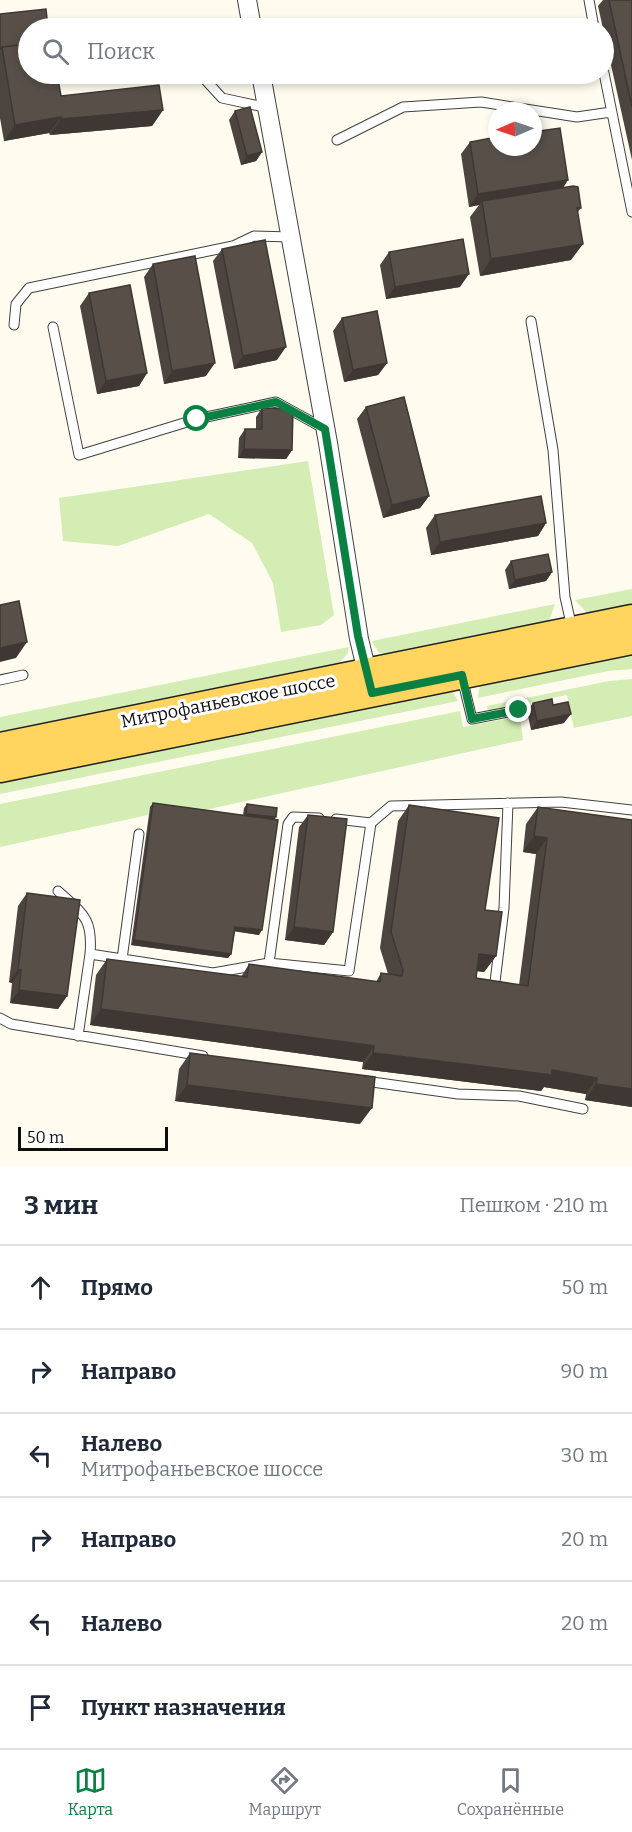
<!DOCTYPE html>
<html lang="ru">
<meta charset="utf-8">
<style>
:root{--surface:#fff;--page:#f2f2f3;--text:#1f2937;--muted:#747a83;--line:#e0e1e3;--accent:#0b8043}
body{margin:0;font-family:Bitter,serif;background:var(--page);color:var(--text)}
.compass{position:absolute;left:488px;top:102px;width:54px;height:54px;border-radius:50%;background:var(--surface);box-shadow:0 3px 9px #0003;rotate:268deg}
.scale{position:absolute;left:18px;bottom:15px;width:150px;box-sizing:border-box;padding-left:6px;border:3px solid #0e0e0e;border-top:0;font-size:16px;line-height:21px;white-space:nowrap;color:#0e0e0e;-webkit-text-stroke:4px #fff;paint-order:stroke}
.stop{position:absolute;width:18px;height:18px;margin:-14px;border:4px solid #0b8043;border-radius:50%;background:#fff}
.stop.end{background:#0b8043;border-color:#fff;box-shadow:0 2px 6px #0008}
.list{margin:0;padding:0;list-style:none}
h2{display:flex;justify-content:space-between;align-items:center;height:78px;margin:0;padding:0 24px;font-size:26px}
h2 small{font-size:20px;font-weight:400;color:var(--muted)}
.list li{display:grid;grid-template-columns:39px 1fr auto;gap:18px;align-items:center;box-sizing:border-box;height:84px;padding:0 24px;border-top:2px solid var(--line)}
.list b{display:block;font-size:22px;white-space:nowrap}
.list p{margin:0;font-size:20px;white-space:nowrap;color:var(--muted)}
.list em{font-size:20px;font-style:normal;color:var(--muted)}
.icon{flex:none;width:33px;height:33px;fill:none;stroke:currentColor;stroke-width:2;stroke-linecap:round;stroke-linejoin:round}
.map{position:relative;flex:none;width:632px;height:1166px;overflow:hidden}
.search{position:absolute;background:var(--surface);box-shadow:0 3px 9px #0003;left:18px;right:18px;top:18px;height:66px;display:flex;align-items:center;gap:15px;box-sizing:border-box;padding:0 21px;border-radius:33px;color:var(--muted);font-size:22px}
.sheet{height:582px;background:var(--surface)}
nav{display:flex;justify-content:space-around;align-items:center;box-sizing:border-box;height:84px;border-top:2px solid var(--line);background:var(--surface);font-size:16px;color:var(--muted)}
nav a{display:grid;justify-items:center;gap:3px}
nav .on{color:var(--accent)}
.map>svg:first-child{display:block}
</style>
<div class="map">
<svg width="632" height="1166" viewBox="0 0 632 1166">
<rect width="100%" height="100%" fill="#fffcef"/>
<!-- green -->
<path fill="#d3edb5" d="M308,461L334,615L321,625L281,632L273,583L252,543L209,514L118,546L63,541L59,498Z
M632,589V604L587,613L575,600Z
M555,604L549,621L386,654L379,653L372,641Z
M349,647L348,653L338,664L0,732V717Z
M632,654V669L608,671L478,698L480,685Z
M632,679V716L574,728L567,695L488,711L487,706L609,681Z
M452,690L458,701L0,794V782Z
M460,711L463,727L520,716L523,740L196,812L150,807L148,815L0,847V804Z"/>
<g fill="none" stroke-linecap="round" stroke-linejoin="round">
<!-- lane casing -->
<g stroke="#414141" stroke-width="11">
<path id="lane" d="M589,0L594,28
M604,73L632,212
M200,74L222,98L268,108
M337,140L403,107L481,102L577,117L611,112
M531,321L553,450L565,597L572,628
M14,325L16,304L29,288L233,246L254,236L291,237
M53,327L79,455L197,419L276,402L325,429
M462,678L472,719L519,710
M0,680L23,675
M336,819L371,823
M58,891C83,914 93,918 90,954
M122,959L139,834
M269,963L288,824L293,817L319,818
M494,990L504,908L508,803
M0,1018L11,1024L203,1056
M78,1036L90,954L213,973L269,963L349,971L371,823L391,806L561,802L632,810
M365,1081L458,1094L519,1096L583,1109"/>
</g>
<!-- street casing -->
<g stroke="#414141" stroke-width="20">
<path id="street" d="M247,0L252,28
M261,74L328,443L359,639L367,672"/>
</g>
<!-- primary casing -->
<g stroke="#1f1f1f" stroke-width="31">
<path id="primary" d="M0,747L632,619
M0,768L632,640"/>
</g>
<!-- lane -->
<use href="#lane" stroke="#fff" stroke-width="9"/>
<!-- street -->
<use href="#street" stroke="#fff" stroke-width="18"/>
<!-- primary -->
<use href="#primary" stroke="#ffd55f" stroke-width="28"/>
</g>
<!-- wall -->
<path fill="#4c443f" d="M603,0H632V160L598,6Z
M0,14L28,28L61,96L163,110L152,126L50,135L49,133L4,141L0,118Z
M235,111L262,152L256,161L241,165L229,120Z
M470,142L563,188L581,208L577,213L571,260L480,276L470,217L479,205L469,207L461,154Z
M222,249L277,360L234,369L213,261Z
M389,252L460,287L386,299L380,265Z
M153,264L206,376L164,384L144,277Z
M89,293L147,373L139,386L97,394L80,306Z
M342,318L387,363L378,375L344,382L333,331Z
M366,407L429,496L420,508L383,518L357,419Z
M262,408L292,450L286,459L238,458L239,438L245,429H256V417Z
M435,515L546,523L538,536L431,555L426,528Z
M511,561L552,572L546,581L509,589L505,570Z
M533,703L564,723L531,730L527,711Z
M153,803L243,815L244,808L247,804L274,820L259,935L235,931L231,954L228,958L131,945L150,807Z
M409,805L485,910L496,956L484,972L477,971L476,978L519,985L536,854L523,852L526,824L538,807L632,820V1107L585,1100L586,1094L544,1087L541,1091L362,1069L363,1062L90,1025L96,975L107,959L241,977L249,964L376,982L381,973L388,974L380,948L398,821Z
M308,815L333,932L324,945L285,940L299,827Z
M27,893L67,996L58,1009L10,1003L12,983L9,982L18,906Z
M190,1053L360,1124L175,1101L179,1069Z"/>
<!-- shaded-wall -->
<path fill="#3e3733" d="M163,110L152,126L50,135L61,119Z
M61,117L49,133L4,141L15,125Z
M262,152L256,161L241,165L247,156Z
M568,180L560,193L482,201L479,205L469,207L478,194Z
M583,244L571,260L480,276L491,259Z
M469,274L460,287L386,299L395,287Z
M286,347L277,360L234,369L243,356Z
M215,363L206,376L164,384L172,371Z
M387,363L378,375L344,382L353,370Z
M147,373L139,386L97,394L106,381Z
M244,449L292,450L286,459L238,458Z
M429,496L420,508L383,518L392,505Z
M546,523L538,536L431,555L440,542Z
M552,572L546,581L509,589L515,580Z
M27,642L16,658L0,662V648Z
M571,714L564,723L531,730L537,721Z
M246,814L276,817L273,822L243,818Z
M534,836L547,838L536,854L523,852Z
M235,927L262,930L259,935L232,931Z
M294,927L333,932L324,945L285,940Z
M134,940L231,954L228,958L131,945Z
M479,954L496,956L484,972L468,970Z
M18,970H21L12,983L9,982Z
M19,990L67,996L58,1009L10,1003Z
M101,1009L374,1046L363,1062L90,1025Z
M373,1053L552,1070L597,1078L586,1094L544,1087L541,1091L362,1069Z
M596,1084L632,1089V1107L585,1100Z
M187,1085L372,1108L360,1124L175,1101Z"/>
<!-- building -->
<path fill="#584f49" stroke="#3e3733" stroke-width="1.5" d="M609,0H632V107Z
M46,9L48,28H28V44L2,47L0,49V14Z
M28,44V74H57L61,96L159,85L163,110L61,119V117L15,125L2,47Z
M250,107L262,152L247,156L235,111Z
M560,128L568,180L478,194L470,142L497,137V147H533V132Z
M573,186L578,187L581,208H577L583,244L491,259L482,201Z
M463,239L469,274L395,287L389,252Z
M265,240L286,347L243,356L222,249Z
M195,256L215,363L172,371L153,264Z
M130,285L147,373L106,381L89,293Z
M377,311L387,363L353,370L342,318Z
M404,397L429,496L392,505L366,407Z
M262,408L293,409L292,450L244,449L245,429H262Z
M541,496L546,523L440,542L435,515Z
M548,554L552,572L515,580L511,561Z
M19,601L27,642L0,648V605Z
M552,699L553,705L568,702L571,714L537,721L533,703Z
M153,803L278,820L262,930L235,927L231,954L134,940Z
M247,804L277,808L276,817L246,814Z
M409,805L499,818L485,910L502,912L496,956L479,954L476,978L528,986L547,838L534,836L538,807L632,820V1089L596,1084L597,1078L552,1070V1075L373,1053L374,1046L101,1009L107,959L247,977L249,964L380,982L381,973L402,976L403,970L391,932Z
M308,815L347,819L333,932L294,927Z
M27,893L80,900L67,996L19,990L21,970H18Z
M190,1053L375,1077L372,1108L187,1085Z"/>
<g fill="none" stroke-linecap="round" stroke-linejoin="round">
<!-- route -->
<path stroke="#0b8043" stroke-width="8" d="M197,419L276,402L325,429L358,636L372,693L462,675L472,719L519,710"/>
</g>
<g text-anchor="middle" stroke-width="6" stroke-linejoin="round" paint-order="stroke">
<!-- street labels -->
<g font-size="18" fill="#0e0e0e" stroke="#fff">
<text transform="translate(228 701) rotate(-11)" y="6">Митрофаньевское шоссе</text>
</g>
</g>
</svg>
<svg class="compass" viewBox="-18 -18 36 36"><path d="M0-13l5 13h-10z" fill="#e53935"/><path d="M0 13l5-13h-10z" fill="#747a83"/></svg>
<div class="scale">50 m</div>
<div class="stop" style="left:197px;top:419px"></div>
<div class="stop end" style="left:519px;top:710px"></div>
<div class="search"><svg class="icon" aria-label="search" viewBox="0 0 24 24"><circle cx="10" cy="10" r="6"/><path d="M15 15l6 6"/></svg>Поиск</div>
</div>
<section class="sheet">
<h2>3 мин<small>Пешком · 210 m</small></h2>
<ul class="list">
<li><svg class="icon" aria-label="ahead" viewBox="0 0 24 24"><path d="M12 20V5M6 11l6-6 6 6"/></svg><div><b>Прямо</b></div><em>50 m</em></li>
<li><svg class="icon" aria-label="right" viewBox="0 0 24 24"><path d="M7 20v-9h11M14 6l5 5-5 5"/></svg><div><b>Направо</b></div><em>90 m</em></li>
<li><svg class="icon" aria-label="left" viewBox="0 0 24 24"><path d="M17 20v-9H6M10 6l-5 5 5 5"/></svg><div><b>Налево</b><p>Митрофаньевское шоссе</p></div><em>30 m</em></li>
<li><svg class="icon" aria-label="right" viewBox="0 0 24 24"><path d="M7 20v-9h11M14 6l5 5-5 5"/></svg><div><b>Направо</b></div><em>20 m</em></li>
<li><svg class="icon" aria-label="left" viewBox="0 0 24 24"><path d="M17 20v-9H6M10 6l-5 5 5 5"/></svg><div><b>Налево</b></div><em>20 m</em></li>
<li><svg class="icon" aria-label="arrive" viewBox="0 0 24 24"><path d="M6 21V4h12l-3 4 3 4H6"/></svg><div><b>Пункт назначения</b></div></li>
</ul>
</section>
<nav>
<a class="on"><svg class="icon" aria-label="map" viewBox="0 0 24 24"><path d="M3 6l6-2 6 2 6-2v14l-6 2-6-2-6 2zM9 4v14M15 6v14"/></svg>Карта</a>
<a><svg class="icon" aria-label="directions" viewBox="0 0 24 24"><path d="M12 3l9 9-9 9-9-9zM9 14v-3h6M13 9l2 2-2 2"/></svg>Маршрут</a>
<a><svg class="icon" aria-label="saved" viewBox="0 0 24 24"><path d="M7 4h10v16l-5-4-5 4z"/></svg>Сохранённые</a>
</nav>
